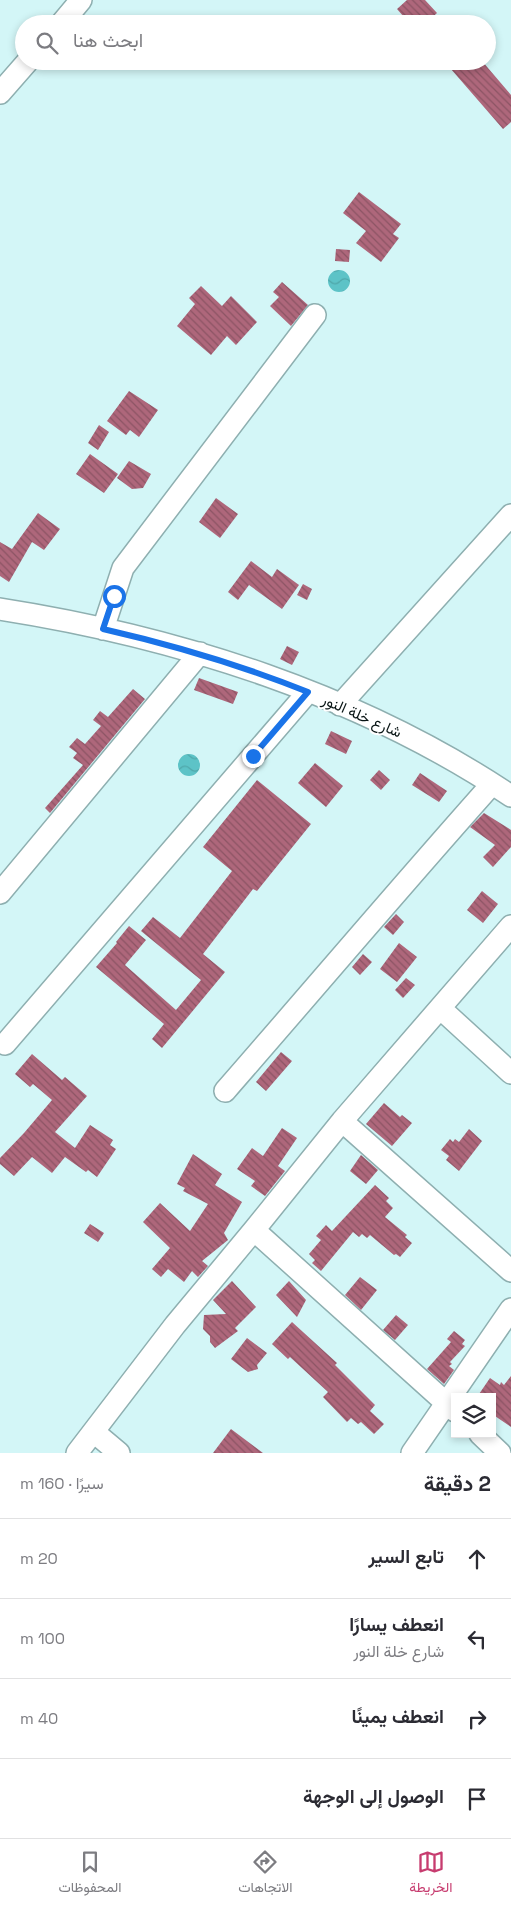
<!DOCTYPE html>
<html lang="ar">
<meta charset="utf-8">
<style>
:root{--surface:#fff;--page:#f2f2f3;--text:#2b2b33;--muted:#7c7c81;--line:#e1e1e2;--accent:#c73c6f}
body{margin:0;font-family:"Space Grotesk",Vazirmatn,sans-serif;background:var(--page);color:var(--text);direction:rtl}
.controls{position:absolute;right:15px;bottom:15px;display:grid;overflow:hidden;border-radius:0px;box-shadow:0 2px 8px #0003}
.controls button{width:45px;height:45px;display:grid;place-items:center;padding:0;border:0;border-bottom:1px solid var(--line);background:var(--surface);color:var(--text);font:25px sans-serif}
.stop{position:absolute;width:15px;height:15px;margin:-11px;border:4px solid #1a73e8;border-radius:50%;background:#fff}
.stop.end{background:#1a73e8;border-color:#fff;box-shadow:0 1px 5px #0008}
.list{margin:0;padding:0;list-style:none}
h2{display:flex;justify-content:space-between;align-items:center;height:65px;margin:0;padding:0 20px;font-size:21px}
h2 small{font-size:16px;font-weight:400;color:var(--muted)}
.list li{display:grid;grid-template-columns:32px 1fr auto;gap:15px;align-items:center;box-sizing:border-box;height:80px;padding:0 20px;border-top:1px solid var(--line)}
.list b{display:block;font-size:19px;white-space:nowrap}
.list p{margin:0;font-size:16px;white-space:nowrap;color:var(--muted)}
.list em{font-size:16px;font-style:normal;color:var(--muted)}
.icon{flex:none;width:28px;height:28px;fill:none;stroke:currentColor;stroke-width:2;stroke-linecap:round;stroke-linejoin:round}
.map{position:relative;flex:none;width:511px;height:1453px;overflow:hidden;direction:ltr}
.search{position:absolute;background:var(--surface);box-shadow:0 2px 8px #0003;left:15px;right:15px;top:15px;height:55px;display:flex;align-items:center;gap:12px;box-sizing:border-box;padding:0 18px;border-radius:28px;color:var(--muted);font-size:19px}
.sheet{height:385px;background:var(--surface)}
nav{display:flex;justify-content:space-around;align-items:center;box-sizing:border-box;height:70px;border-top:1px solid var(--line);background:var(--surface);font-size:14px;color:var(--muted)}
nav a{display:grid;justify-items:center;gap:2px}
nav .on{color:var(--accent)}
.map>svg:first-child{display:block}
</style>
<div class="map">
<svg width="511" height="1453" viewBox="0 0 511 1453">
<defs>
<pattern id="water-waves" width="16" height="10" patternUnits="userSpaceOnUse" patternTransform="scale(1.25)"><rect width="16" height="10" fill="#5dc3c7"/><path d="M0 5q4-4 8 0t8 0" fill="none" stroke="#4fa7aa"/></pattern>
<pattern id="building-back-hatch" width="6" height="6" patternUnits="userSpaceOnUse" patternTransform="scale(1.25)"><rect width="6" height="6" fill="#ae677b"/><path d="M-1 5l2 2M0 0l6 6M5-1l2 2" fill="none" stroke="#8c5464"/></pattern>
</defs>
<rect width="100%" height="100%" fill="#d3f6f7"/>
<!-- water -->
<path fill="url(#water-waves)" d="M328 281a11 11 0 1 1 22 0a11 11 0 1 1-22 0Z
M178 765a11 11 0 1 1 22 0a11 11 0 1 1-22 0Z"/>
<!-- building -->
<path fill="url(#building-back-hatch)" d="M407,0H425L437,13L425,24H410L397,9Z
M444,61H459L465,68L472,61H482L511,95V122L503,129Z
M359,192L401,224L393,234L399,238L381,262L356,243L366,231L343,213Z
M336,249L350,250L349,262L335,261Z
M282,282L308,305L291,326L270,306L279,297L273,292Z
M201,286L222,306L231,296L257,322L236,345L227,336L211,355L177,326L195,304L189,298Z
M129,391L158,410L139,437L130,430L126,435L107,421Z
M99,425L109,432L98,450L88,443Z
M90,454L118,474L104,493L76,474Z
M129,461L151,474L143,488L132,489L117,478Z
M216,498L238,514L220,538L199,522Z
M38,513L60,529L44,550L32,542L9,582L0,576V542L12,549Z
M251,561L272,577L277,569L299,585L282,609L249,585L238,600L228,592Z
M303,584L312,589L307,600L297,595Z
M287,646L299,652L292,665L280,659Z
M199,678L238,692L233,704L194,690Z
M133,689L145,699L50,813L45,808L83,765L73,758L77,753L69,747L77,738L85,744L101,726L93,720L100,711L108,717Z
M331,731L352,741L346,754L325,744Z
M315,763L343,786L326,807L298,783Z
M379,770L390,780L381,790L370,780Z
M420,773L447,791L439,802L412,785Z
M257,780L311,824L257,891L253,889L203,954L225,972L162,1048L152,1039L164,1024L96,967L117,943L116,942L129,926L146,940L125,965L176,1010L201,980L141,931L153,917L180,938L232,871L203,847Z
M484,813L511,830V847L493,867L483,857L495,845L470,827Z
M482,891L498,904L483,923L467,910Z
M396,914L404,922L393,935L384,927Z
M399,943L417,957L397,982L380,969Z
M363,954L372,962L360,975L352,967Z
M406,978L415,985L403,998L395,990Z
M281,1052L292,1061L266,1091L256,1082Z
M32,1054L62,1080L65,1077L87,1096L55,1132L75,1148L90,1125L113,1140L110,1145L116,1149L97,1177L88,1170L86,1172L65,1157L52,1173L32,1157L14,1176L0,1164V1158L24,1133L52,1100L33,1084L30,1087L15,1074Z
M384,1103L400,1117L402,1115L412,1123L392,1146L366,1124Z
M282,1128L297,1138L278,1166L285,1171L265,1196L251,1186L255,1181L237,1169L252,1148L263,1156Z
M469,1129L482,1141L459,1171L446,1160L449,1156L441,1150L450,1139L453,1142L455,1139L459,1142Z
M193,1154L222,1174L215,1185L242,1202L224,1233L228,1240L202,1261L208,1266L198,1277L192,1271L184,1282L168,1269L161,1277L152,1269L170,1248L143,1222L160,1203L190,1231L208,1204L183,1191L185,1188L177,1184Z
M361,1155L378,1170L366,1184L350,1171Z
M375,1185L389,1198L386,1201L393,1208L385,1217L407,1235L405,1237L412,1243L400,1257L396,1254L394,1255L370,1235L367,1238L362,1234L359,1237L353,1232L321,1271L312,1263L315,1260L309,1254L321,1240L316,1236L326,1225L332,1231Z
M90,1224L104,1233L98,1242L84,1233Z
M360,1277L377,1290L361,1310L345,1295Z
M232,1281L256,1307L235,1328L238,1331L215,1348L210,1342V1336L203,1329L204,1315L226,1314L213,1300Z
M289,1281L306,1300L297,1317L276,1295Z
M396,1315L408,1325L395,1340L383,1330Z
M292,1322L337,1363L335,1365L375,1405L370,1411L384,1424L374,1434L361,1422L358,1424L351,1418L347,1422L323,1397L328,1392L290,1357L288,1359L272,1344Z
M454,1331L465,1340L462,1344L465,1346L450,1362L452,1364L449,1366L454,1370L444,1384L427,1369L451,1342L447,1339Z
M247,1338L267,1353L257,1365L258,1369L248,1372L231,1359Z
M511,1376V1427L492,1414V1397H477L490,1378L500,1385L501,1382L504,1385Z
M231,1429L263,1453H213Z"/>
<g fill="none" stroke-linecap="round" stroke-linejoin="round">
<!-- minor casing -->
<g stroke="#8eafb0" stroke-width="24">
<path id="minor" d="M61,24L81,0
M0,93L28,61
M0,609C179,637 360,695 511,796
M103,629L123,568L315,315
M340,705L511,515
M0,893L200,653
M440,1008L511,1073
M5,1044L308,692
M225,1091C314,989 402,885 492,784
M342,1121L511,1271
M254,1230L455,1411
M94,1432L119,1453
M480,1434L500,1453
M77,1453L175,1325L254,1230L342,1121L511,926
M412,1453L511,1309"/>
</g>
<!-- minor -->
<use href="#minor" stroke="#fff" stroke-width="21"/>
</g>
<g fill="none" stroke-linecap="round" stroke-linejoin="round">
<!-- route -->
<path stroke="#1a73e8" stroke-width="6" d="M114,596L103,629C173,645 241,665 308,692L253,756"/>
</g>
<g text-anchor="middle" stroke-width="4" stroke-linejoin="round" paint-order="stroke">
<!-- street labels -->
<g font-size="15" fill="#081414" stroke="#fff">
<text transform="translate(362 716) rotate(24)" y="5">شارع خلة النور</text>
</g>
</g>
</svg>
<div class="controls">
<button><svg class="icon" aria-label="layers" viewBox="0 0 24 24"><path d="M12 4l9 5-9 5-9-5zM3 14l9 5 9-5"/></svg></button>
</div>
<div class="stop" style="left:114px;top:596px"></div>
<div class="stop end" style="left:253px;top:756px"></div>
<div class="search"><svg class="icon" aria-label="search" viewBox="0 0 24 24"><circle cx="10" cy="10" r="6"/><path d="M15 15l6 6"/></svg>ابحث هنا</div>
</div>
<section class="sheet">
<h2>2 دقيقة<small>سيرًا · 160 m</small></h2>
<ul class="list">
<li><svg class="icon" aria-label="ahead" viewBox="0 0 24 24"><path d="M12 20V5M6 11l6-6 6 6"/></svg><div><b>تابع السير</b></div><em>20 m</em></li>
<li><svg class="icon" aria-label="left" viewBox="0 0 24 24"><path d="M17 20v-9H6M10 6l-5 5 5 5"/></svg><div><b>انعطف يسارًا</b><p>شارع خلة النور</p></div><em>100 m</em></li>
<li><svg class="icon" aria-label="right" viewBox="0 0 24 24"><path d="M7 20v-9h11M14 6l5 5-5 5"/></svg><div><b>انعطف يمينًا</b></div><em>40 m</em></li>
<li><svg class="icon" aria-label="arrive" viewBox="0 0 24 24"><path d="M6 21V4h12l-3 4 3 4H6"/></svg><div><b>الوصول إلى الوجهة</b></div></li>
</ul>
</section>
<nav>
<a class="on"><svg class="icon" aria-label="map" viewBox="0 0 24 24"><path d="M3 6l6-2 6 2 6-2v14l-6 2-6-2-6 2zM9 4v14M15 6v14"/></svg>الخريطة</a>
<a><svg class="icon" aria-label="directions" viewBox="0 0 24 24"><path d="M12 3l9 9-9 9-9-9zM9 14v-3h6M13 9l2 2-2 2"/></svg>الاتجاهات</a>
<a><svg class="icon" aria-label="saved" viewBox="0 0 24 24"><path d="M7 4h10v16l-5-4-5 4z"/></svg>المحفوظات</a>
</nav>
